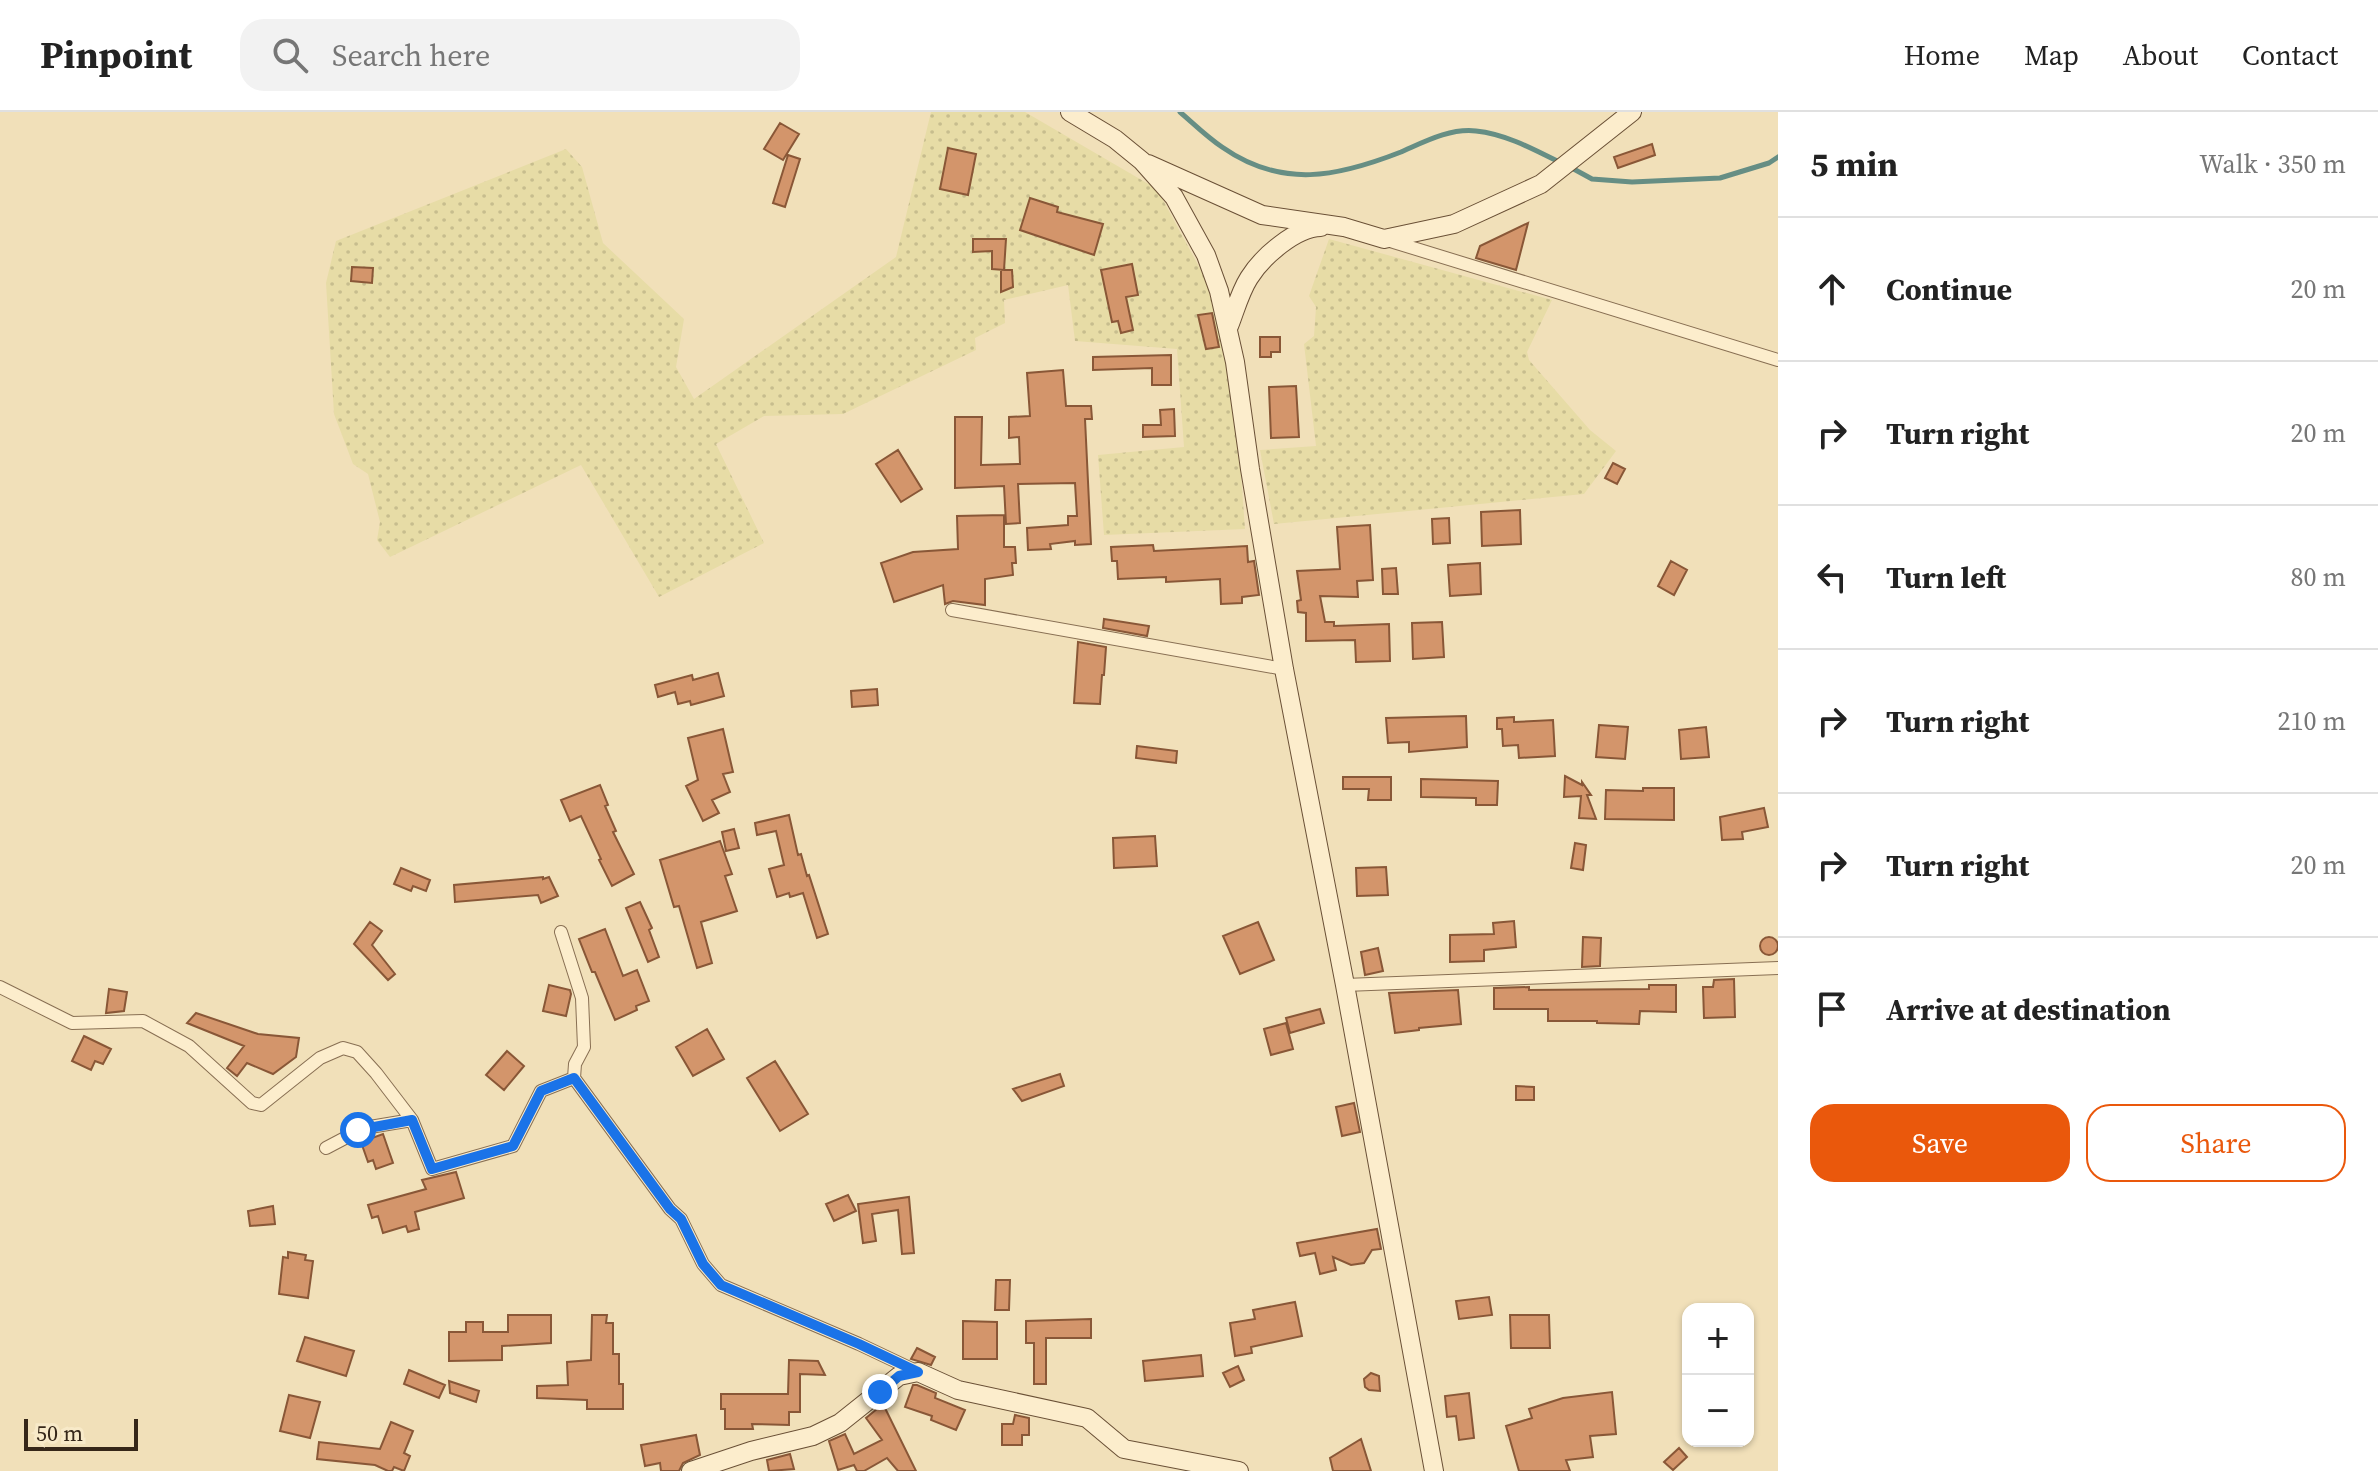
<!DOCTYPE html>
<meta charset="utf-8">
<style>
:root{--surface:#fff;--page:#f2f2f2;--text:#222;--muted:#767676;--line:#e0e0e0;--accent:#ea580c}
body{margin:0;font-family:"Source Serif 4",serif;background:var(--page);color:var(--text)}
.controls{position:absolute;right:24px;bottom:24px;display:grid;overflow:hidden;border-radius:16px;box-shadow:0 2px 6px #0004}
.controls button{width:72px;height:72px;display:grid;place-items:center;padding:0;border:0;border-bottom:2px solid var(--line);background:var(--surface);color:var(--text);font:40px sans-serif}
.scale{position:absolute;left:24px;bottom:20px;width:114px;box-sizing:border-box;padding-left:8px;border:4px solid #362719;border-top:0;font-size:22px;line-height:28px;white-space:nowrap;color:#362719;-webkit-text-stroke:6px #f8eac9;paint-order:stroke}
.stop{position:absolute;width:24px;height:24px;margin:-18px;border:6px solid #1a73e8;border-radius:50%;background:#fff}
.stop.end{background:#1a73e8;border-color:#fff;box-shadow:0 2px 8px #0008}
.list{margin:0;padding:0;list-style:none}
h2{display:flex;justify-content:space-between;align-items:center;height:104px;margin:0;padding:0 32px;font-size:34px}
h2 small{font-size:26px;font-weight:400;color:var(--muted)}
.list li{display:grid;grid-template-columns:52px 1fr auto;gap:24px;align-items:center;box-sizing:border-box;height:144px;padding:0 32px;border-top:2px solid var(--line)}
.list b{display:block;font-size:30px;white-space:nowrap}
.list em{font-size:26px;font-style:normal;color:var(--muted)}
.actions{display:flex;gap:16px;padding:24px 32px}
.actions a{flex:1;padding:18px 0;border:2px solid var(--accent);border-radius:24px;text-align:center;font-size:28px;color:var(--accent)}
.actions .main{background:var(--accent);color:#fff}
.icon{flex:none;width:44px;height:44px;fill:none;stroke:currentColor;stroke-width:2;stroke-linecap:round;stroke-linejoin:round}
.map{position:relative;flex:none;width:1778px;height:1359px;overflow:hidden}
header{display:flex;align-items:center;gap:48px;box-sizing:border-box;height:112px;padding:0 40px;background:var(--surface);border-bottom:2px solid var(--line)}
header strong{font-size:38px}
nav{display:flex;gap:44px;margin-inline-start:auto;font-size:28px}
.search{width:560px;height:72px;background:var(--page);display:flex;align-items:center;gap:20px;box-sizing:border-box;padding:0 28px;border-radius:24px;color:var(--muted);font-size:30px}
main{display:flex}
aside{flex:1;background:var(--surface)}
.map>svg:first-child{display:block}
</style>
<header>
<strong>Pinpoint</strong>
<div class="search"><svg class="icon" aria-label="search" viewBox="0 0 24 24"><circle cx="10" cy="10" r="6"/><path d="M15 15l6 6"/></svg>Search here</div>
<nav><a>Home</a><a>Map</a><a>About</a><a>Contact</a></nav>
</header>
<main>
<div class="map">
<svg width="1778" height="1359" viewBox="0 0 1778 1359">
<defs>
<pattern id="farmland-dots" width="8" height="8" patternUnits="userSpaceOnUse" patternTransform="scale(2)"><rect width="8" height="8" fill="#e7dca6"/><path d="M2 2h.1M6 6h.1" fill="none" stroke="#c7bd8e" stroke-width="1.8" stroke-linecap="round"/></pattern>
</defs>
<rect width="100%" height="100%" fill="#f1e0b9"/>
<!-- farmland -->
<path fill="url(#farmland-dots)" d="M931,0H1025L1157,77L1211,177L1232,240L1245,417L1104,423L1098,343L1184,335L1177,237L1075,229L1068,173L1004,188L1005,211L975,226L976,238L843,302L764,304L716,332L764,431L659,485L581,353L390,445L377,428L380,410L368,362L353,352L334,302L326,171L336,129L566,37L582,55L603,131L684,207L676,255L694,287L896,145Z
M1329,127L1552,188L1527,240L1529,248L1590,318L1616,339L1584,382L1274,412L1260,338L1316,334L1304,232L1314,224L1316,195L1309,184Z"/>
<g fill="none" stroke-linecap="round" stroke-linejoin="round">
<!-- stream -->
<path stroke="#668e84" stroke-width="5" d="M1180,0C1194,12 1207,25 1222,35C1282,77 1337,65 1401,40C1424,30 1450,16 1476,19C1506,22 1535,38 1561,51
M1570,55L1592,67L1632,70L1720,66L1769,51L1778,45"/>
</g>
<!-- building -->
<path fill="#d3956b" stroke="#895737" stroke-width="2" d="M780,11L799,22L783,48L764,37Z
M1652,32L1655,43L1618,56L1614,45Z
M948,36L976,42L968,83L940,77Z
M788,43L800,47L785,95L773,91Z
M1030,86L1058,95L1057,100L1103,112L1094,143L1020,118Z
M1528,111L1516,158L1476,146L1480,134Z
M973,127H1006L1004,158L992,157V139L973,140Z
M1132,152L1138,183L1126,185L1133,218L1121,221L1118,209L1112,210L1101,158Z
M352,155L373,156L372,171L351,169Z
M1001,158H1012L1013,175L1001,180Z
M1212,201L1219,235L1206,237L1198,203Z
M1260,225H1280V240H1271V245H1260Z
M1171,243V273H1152V256L1093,258V245Z
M1063,258L1066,294H1091L1092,307H1085L1091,432L1075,433V429L1050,432L1051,437L1028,438L1027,416L1068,413V404H1077L1075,371L1018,372L1020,411L1006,412L1004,374L955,376V305H982L981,353L1020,352L1019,325L1009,326V305L1030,304L1027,261Z
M1296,274L1299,325L1271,326L1269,275Z
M1174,297L1175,324L1143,325V313H1161L1160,298Z
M898,338L922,377L901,390L876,352Z
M1613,351L1625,357L1617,372L1605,366Z
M1520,398L1521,432L1482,434L1481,400Z
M1004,403V435H1015L1016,451H1012L1013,463L985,467V493L953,489L945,492L943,473L894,490L881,451L913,440L958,437L957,404Z
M1449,406L1450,431L1433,432L1432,407Z
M1370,413L1373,468L1357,469L1358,485L1320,484L1325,510H1334V514L1389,512L1390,549L1356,550L1355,528L1306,529V501L1298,500L1297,489L1301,488L1297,459L1340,457L1337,415Z
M1153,433L1154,439L1247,434L1248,450L1254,449L1259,483L1242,485V491L1221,492L1220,467L1166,470V465L1118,467L1117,449H1112L1111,435Z
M1671,449L1687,458L1674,483L1658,474Z
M1480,451L1481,482L1450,484L1448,453Z
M1396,456L1398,482H1383L1382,457Z
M1104,507L1149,514L1147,524L1103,516Z
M1442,510L1444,545L1413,547L1412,511Z
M1078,530L1106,535L1104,563H1102L1100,592L1074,591Z
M718,561L724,584L691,593L690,589L678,592L675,580L658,585L655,573L692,563L693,568Z
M877,577L878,593L852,595L851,579Z
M1466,604L1467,635L1409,640V630L1388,631L1386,606Z
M1514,605V610L1553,608L1555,644L1519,646L1518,633L1503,634L1502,617H1497V606Z
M1599,613L1628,615L1625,647L1596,645Z
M1706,615L1709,645L1681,647L1679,618Z
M723,617L733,660L723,662L730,680L712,688L719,701L703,709L686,674L698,668L688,626Z
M1137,634L1177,639L1176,651L1136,646Z
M1565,664L1582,673V670L1591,683H1587L1596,707L1579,706L1581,684L1564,685Z
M1343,665H1391V688H1368L1369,677H1343Z
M1421,667L1498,669L1497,693H1476V686L1421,685Z
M600,673L608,693L605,694L616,719L613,720L634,762L612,774L599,748L601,747L581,704L570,709L561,688Z
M1643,676H1674V708L1605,707L1606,678L1643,679Z
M1764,696L1768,715L1742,720L1743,727L1722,728L1720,705Z
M789,703L798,743L801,742L807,764L809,763L828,822L817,826L803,781L790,785L789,781L777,785L769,757L784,753L776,719L757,723L755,711Z
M734,717L739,736L726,739L722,720Z
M1155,724L1157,754L1114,756L1113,726Z
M720,729L732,762L725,764L737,799L701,810L712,851L697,856L679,794L674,795L660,748Z
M1575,731L1586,733L1583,758L1571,756Z
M1386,755L1388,783L1357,784L1356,756Z
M401,756L430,768L426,779L413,774L411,779L394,772Z
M543,765V767L549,765L558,784L541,791L538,783L455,790L454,773Z
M640,790L652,816L649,818L659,845L648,850L626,796Z
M1514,809L1516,835L1484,838V849L1450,850V823L1494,822L1493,811Z
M370,810L382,819L372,833L395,862L388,868L354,832Z
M1258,810L1274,848L1240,862L1223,824Z
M605,817L623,864L637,858L649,889L636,894L637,898L615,908L595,860H592L579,827Z
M1583,825L1601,826L1600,854L1582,855Z
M1760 834a9 9 0 1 1 18 0a9 9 0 1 1-18 0Z
M1378,836L1383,859L1365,863L1361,840Z
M1734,867L1735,905L1704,906L1703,875H1713L1714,868Z
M549,873L570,878L571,882L566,904L543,899Z
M1649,873H1676V900L1640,899L1639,912L1597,911V909H1548V897H1494V876L1529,875V878L1649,877Z
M109,877L127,880L124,899L106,901Z
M1458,878L1461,912L1419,916V918L1395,921L1389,881Z
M1320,897L1324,911L1290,921L1286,906Z
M196,901L258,922L299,926L296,945L273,962L247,951L237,964L227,956L244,934L187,911Z
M1286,911L1293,937L1271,943L1264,917Z
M707,917L724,947L693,964L676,935Z
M84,924L111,937L103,952L95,949L91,958L72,949Z
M507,939L524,954L504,978L486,963Z
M775,949L808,1002L780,1019L747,966Z
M1060,962L1064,974L1022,989L1013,977Z
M1516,974L1534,975V988H1516Z
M1354,991L1360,1020L1342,1024L1336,995Z
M383,1022L393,1051L376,1057L373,1048L368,1050L361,1030Z
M456,1060L464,1086L415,1100L419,1117L408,1120L406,1114L383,1121L378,1104L372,1106L368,1093L426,1077L422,1068Z
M848,1083L856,1099L834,1109L826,1092Z
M909,1085L914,1141L902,1142L898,1098L872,1102L876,1129L863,1131L858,1092Z
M273,1094L275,1112L250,1114L248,1099Z
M1377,1117L1381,1137L1372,1138L1364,1151L1351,1153L1333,1145L1336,1158L1320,1162L1315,1141L1300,1144L1297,1131Z
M288,1140L306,1143L305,1148L313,1149L308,1186L279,1182L283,1145L288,1146Z
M996,1168H1010L1009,1198H995Z
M1489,1185L1492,1203L1459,1207L1456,1189Z
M1295,1190L1302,1224L1251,1235L1252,1241L1235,1244L1230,1211L1255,1207L1253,1198Z
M508,1203H551V1231L502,1234V1248L449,1249V1220H466V1210H483V1220H508Z
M592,1203H607L606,1211H613V1242H619V1272H623V1297H587V1288L537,1286V1274L568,1273L567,1250L591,1248Z
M1510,1203H1549L1550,1236H1511Z
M1091,1207V1226H1046V1272H1034V1231H1026V1209Z
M963,1209L997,1210V1247H963Z
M305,1225L354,1239L346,1264L297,1249Z
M917,1236L935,1245L931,1253L911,1247Z
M1201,1243L1203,1264L1145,1269L1143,1249Z
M789,1248L818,1249L825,1263L800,1262V1300H789V1313L752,1312L753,1317H725V1297H721V1282H788Z
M1238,1254L1244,1268L1230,1275L1223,1261Z
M409,1258L445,1273L439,1286L404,1272Z
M1371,1261L1379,1264L1380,1279L1369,1278L1365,1275L1364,1267Z
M449,1269L479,1279L476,1290L450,1281Z
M913,1273H917L936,1281L935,1286L965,1298L956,1318L931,1308L932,1304L905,1295Z
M1612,1280L1616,1322L1590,1324L1593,1345L1566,1348L1570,1359H1519L1506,1314L1532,1306L1529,1297L1563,1286Z
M1469,1281L1474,1326L1459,1328L1456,1304L1447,1305L1445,1284Z
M289,1283L320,1290L310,1326L280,1319Z
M883,1292L916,1359H898L887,1346L864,1359H857L854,1353L838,1358L829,1329L845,1322L854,1342L882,1328L866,1306Z
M1015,1303L1029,1306V1323H1022V1333H1002V1312H1013Z
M391,1310L413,1319L404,1341L410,1344L404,1359L394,1355L392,1359H388L375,1353L317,1347L319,1330L380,1337Z
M696,1323L700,1343L683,1351L679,1359H661L660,1351L645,1354L641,1333Z
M1361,1327L1371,1359H1333L1330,1346Z
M1679,1336L1687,1345L1673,1358L1664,1350Z
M790,1342L794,1357L769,1359L767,1348Z"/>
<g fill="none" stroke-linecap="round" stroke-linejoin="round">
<!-- street casing -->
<g stroke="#886f53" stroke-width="14">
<path id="street" d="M1387,128L1778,248
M952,498L1284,557
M561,820L582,886L584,935L575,952L574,966L670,1097L681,1107L703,1152L721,1173L859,1232L918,1260
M1345,873L1778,856
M0,875L72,911L143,909L189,934L252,991L261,993L320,946L343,936L357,940L376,961L412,1008L432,1057L513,1034L541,979L574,966
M326,1036L364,1016L412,1008"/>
</g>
<!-- secondary casing -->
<g stroke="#6a5036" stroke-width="20">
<path id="secondary" d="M1070,0L1115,27L1142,49L1174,85L1206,143L1219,179L1235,250L1250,357L1284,557L1345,873L1434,1359
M1148,52L1262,103L1344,115L1384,127L1454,112L1541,72L1632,0
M1229,214C1235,199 1240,180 1249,166C1262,145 1296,115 1321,115
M691,1359L751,1339L813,1324L840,1311L899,1264L918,1260L958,1278L1087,1306L1124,1337L1239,1359"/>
</g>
<!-- street -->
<use href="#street" stroke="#fcedcc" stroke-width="12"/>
<!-- secondary -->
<use href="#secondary" stroke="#fcedcc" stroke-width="18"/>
</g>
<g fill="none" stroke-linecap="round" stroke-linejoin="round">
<!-- route -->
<path stroke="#1a73e8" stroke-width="10" d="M358,1018L412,1008L432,1057L513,1034L541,979L574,966L670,1097L681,1107L703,1152L721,1173L859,1232L918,1260L899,1264L880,1280"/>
</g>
</svg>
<div class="controls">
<button>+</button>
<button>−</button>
</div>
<div class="scale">50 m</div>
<div class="stop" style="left:358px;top:1018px"></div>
<div class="stop end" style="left:880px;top:1280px"></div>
</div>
<aside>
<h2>5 min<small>Walk · 350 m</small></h2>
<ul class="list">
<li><svg class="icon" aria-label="ahead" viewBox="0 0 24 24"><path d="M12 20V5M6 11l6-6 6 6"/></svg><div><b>Continue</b></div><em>20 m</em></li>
<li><svg class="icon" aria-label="right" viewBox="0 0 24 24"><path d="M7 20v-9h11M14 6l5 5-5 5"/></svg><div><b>Turn right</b></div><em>20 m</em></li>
<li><svg class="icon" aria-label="left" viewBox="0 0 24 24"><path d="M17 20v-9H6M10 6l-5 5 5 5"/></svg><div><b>Turn left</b></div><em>80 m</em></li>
<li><svg class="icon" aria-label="right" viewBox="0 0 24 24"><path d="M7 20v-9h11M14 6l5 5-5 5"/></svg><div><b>Turn right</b></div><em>210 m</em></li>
<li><svg class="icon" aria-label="right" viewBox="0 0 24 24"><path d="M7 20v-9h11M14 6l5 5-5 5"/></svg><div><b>Turn right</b></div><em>20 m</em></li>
<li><svg class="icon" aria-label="arrive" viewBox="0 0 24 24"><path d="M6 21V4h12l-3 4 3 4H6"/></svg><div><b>Arrive at destination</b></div></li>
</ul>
<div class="actions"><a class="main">Save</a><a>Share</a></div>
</aside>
</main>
